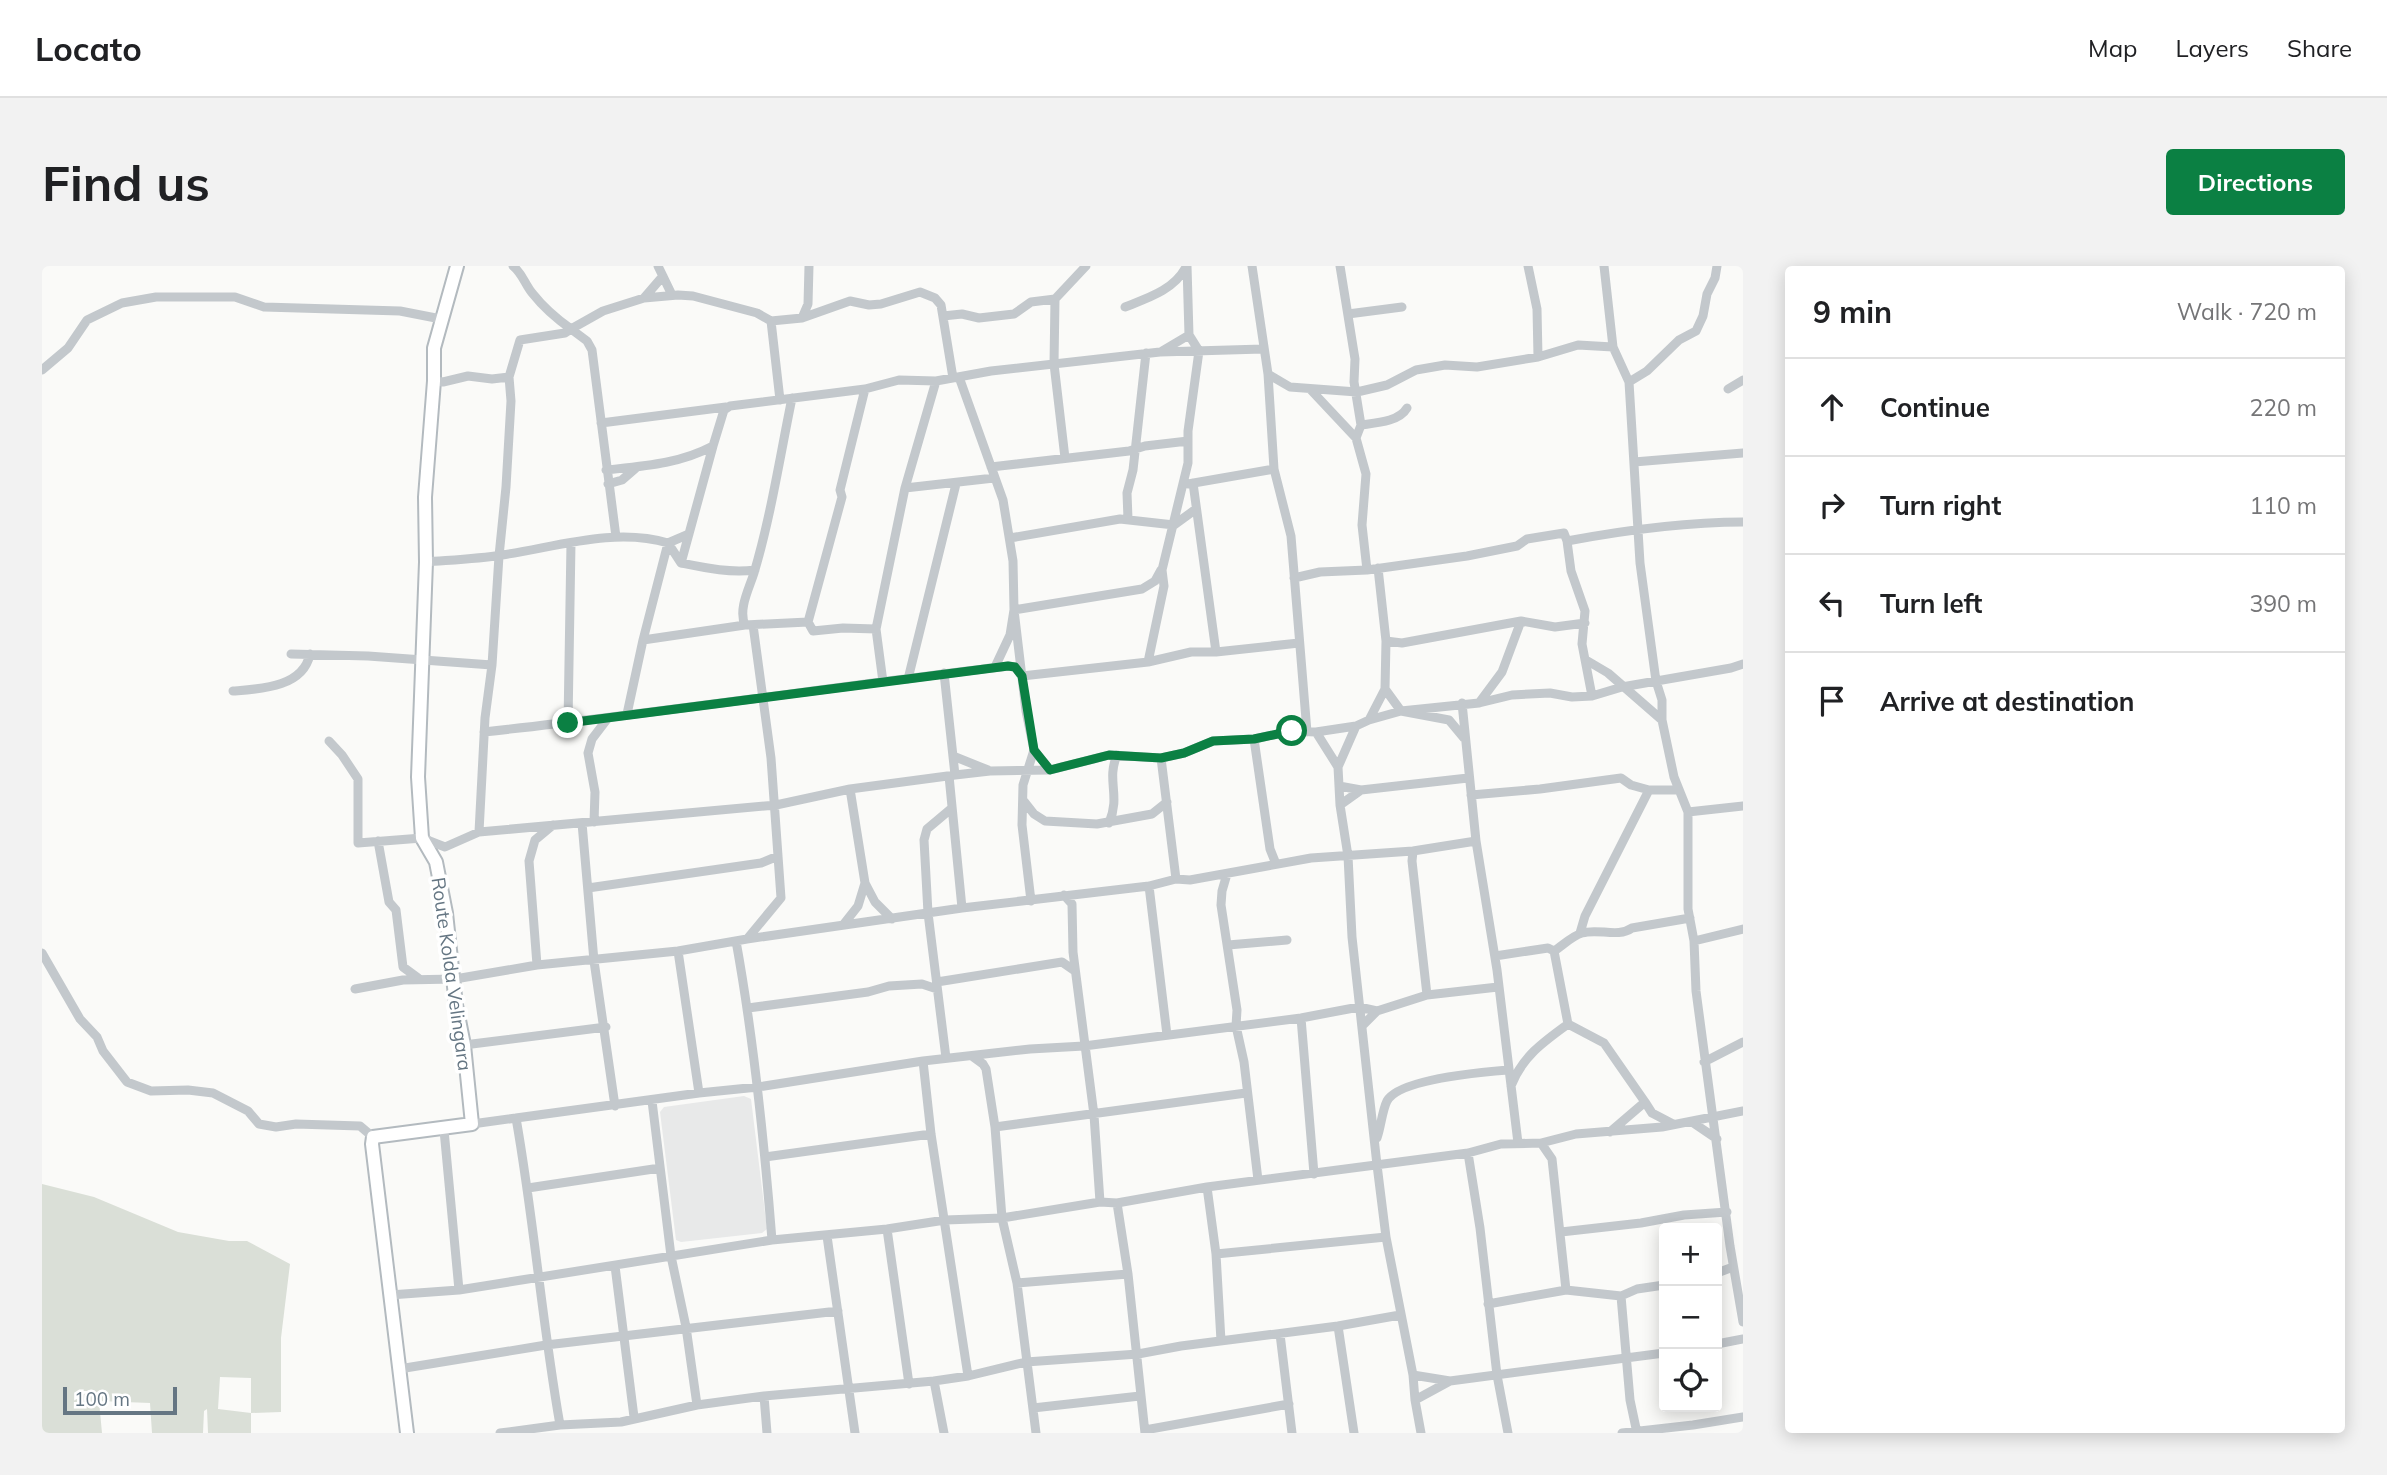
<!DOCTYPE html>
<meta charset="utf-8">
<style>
:root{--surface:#fff;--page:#f2f2f2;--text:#202124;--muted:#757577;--line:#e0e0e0;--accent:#0b8043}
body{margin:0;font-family:Mulish,sans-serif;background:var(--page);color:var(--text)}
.controls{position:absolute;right:21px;bottom:21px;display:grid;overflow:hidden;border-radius:7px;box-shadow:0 4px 18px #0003}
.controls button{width:63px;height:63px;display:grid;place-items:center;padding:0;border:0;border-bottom:2px solid var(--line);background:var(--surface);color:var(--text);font:35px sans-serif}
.scale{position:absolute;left:21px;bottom:18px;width:114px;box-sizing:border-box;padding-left:7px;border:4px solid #657683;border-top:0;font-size:19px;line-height:24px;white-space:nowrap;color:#657683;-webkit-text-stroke:5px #fff;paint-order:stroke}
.stop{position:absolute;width:21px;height:21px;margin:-16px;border:5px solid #0b8043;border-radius:50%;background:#fff}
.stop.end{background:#0b8043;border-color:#fff;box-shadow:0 2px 7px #0008}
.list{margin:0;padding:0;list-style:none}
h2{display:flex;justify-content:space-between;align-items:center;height:91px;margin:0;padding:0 28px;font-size:30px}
h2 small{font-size:23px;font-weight:400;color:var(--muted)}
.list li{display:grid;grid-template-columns:46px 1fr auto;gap:21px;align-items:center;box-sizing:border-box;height:98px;padding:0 28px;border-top:2px solid var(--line)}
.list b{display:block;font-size:26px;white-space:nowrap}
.list em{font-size:23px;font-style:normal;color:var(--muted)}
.icon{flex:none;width:38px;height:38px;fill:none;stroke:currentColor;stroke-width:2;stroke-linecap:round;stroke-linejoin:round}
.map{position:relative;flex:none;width:1701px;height:1167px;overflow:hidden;border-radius:7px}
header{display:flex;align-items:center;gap:42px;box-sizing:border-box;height:98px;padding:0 35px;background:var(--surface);border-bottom:2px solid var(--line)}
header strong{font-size:33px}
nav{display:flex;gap:38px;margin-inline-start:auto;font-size:24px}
.intro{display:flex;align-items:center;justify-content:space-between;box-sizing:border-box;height:168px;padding:0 42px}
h1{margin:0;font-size:49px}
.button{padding:18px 32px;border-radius:7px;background:var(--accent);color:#fff;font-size:24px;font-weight:700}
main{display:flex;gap:42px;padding:0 42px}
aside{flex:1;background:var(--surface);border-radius:7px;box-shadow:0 4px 18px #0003}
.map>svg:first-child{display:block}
</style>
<header>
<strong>Locato</strong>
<nav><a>Map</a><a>Layers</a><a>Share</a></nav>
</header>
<div class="intro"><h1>Find us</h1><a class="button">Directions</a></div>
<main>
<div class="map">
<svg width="1701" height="1167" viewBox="0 0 1701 1167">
<rect width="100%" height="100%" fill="#fafaf8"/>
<!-- built -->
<path fill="#e8e9e9" d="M702,830L709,833L725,963L720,967L639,976L634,974L618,846L622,841Z"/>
<!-- green -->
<path fill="#dadfd7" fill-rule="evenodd" d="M0,918L52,931L136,966L187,975H205L248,998L239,1072V1146L209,1147V1167H166L165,1143L162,1145L161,1167H110L108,1137L57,1135L60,1167H0ZM178,1111L209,1112V1147L176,1143Z"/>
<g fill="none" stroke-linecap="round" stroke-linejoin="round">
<!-- secondary casing -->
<g stroke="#b3babf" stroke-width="16">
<path id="secondary" d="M365,1167L330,878L331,871L430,858L422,779L414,739L404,647L394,596L380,572L376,511L384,296L383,231L392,115V82L415,0"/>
</g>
<!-- street -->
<path stroke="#c3c8cc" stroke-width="9" d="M471,0C481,8 483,19 491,28C502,42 515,53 529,63L561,45L602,32L636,29L651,30L715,47L729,55
M616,0L630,29
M1210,0L1226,108L1232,203L1249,270L1265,466
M1298,0L1313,93L1312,116L1319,159L1314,172L1324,208L1320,259L1325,304
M1486,0L1495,43L1496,91
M1562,0L1571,81L1587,116L1598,297L1614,415L1620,434V454L1632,511L1646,546
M602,32L621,10
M1013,33L1044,0
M1083,41C1106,32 1132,24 1144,1
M1306,48L1360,41
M901,50L920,48L937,52L972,48L989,36L1013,33L1012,98L1023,192
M760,52L766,38L767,0
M1120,85L1147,69
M0,104L26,82L45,54L80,37L114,31H193L222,41L358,45L399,53
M1226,108L1248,121L1315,126L1345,119L1374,104L1403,99L1435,101L1496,91L1536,79L1571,81
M917,111L961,234L971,295L972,344L984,445L992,484L1008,504
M392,115L401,116L426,110L450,113L467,111
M1587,116L1605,105L1637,74L1654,65L1661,50L1665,28L1673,12L1675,0
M823,123L798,224L800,231L766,356L771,365L801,362L834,363L841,416
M1268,123L1314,172
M1686,123L1701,114
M738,134L729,55L760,52L808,35L827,39L839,38L878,26L893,32L899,39L911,112
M559,157L684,141
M1319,159C1333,157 1357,156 1365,142
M1592,196L1701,187
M949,201L1087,185L1103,180L1146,175
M564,204C602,200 637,198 671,180L682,144L688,140L823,123L857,114L894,115L949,105L1118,86L1221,83
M1151,217L1174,386
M566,218L580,214L595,201
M1146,218L1232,203
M863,222L952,212
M1086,253L1085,227L1091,204L1104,87
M968,272L1078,253L1132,259L1154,243
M1525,275C1584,264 1641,256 1701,256
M384,296C409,294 435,293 460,289C514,281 573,261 626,277L639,297C664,302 687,307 713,304
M639,297L671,180
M1336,302L1344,375L1343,423L1359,445L1407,454L1422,472
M1252,312L1278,306L1325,304L1425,290L1475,280L1485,273L1522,267L1525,275L1529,305L1543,345L1540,378L1550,430
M703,359C696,343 707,323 712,307C729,250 738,190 750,132
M834,363L863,222L894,115
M601,374L703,359L766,356
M1344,375L1360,377L1479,355L1513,361L1543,357
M249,388L326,390L450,399
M1544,394L1566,407L1620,454
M1106,396L1122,320L1120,304L1146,197V165L1157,85L1147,69L1145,0
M953,401L968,369L972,344L1100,323L1113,315L1119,304
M902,407L913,509
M980,410L1106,396L1149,386H1174L1257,377
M866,413L914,218
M191,425C217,423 261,422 268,388
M1420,437L1434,575L1455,704L1476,877
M1437,437L1460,406L1479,355
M585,448L601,374L626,277L647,268
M1327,454L1343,423
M526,457L529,277
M442,466C617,447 791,421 966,400L973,401L980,410
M1274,466L1296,501L1298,539L1306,590L1310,671L1335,899L1344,971L1371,1109L1373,1134L1379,1167
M1212,473L1228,583L1234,598
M287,475L300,489L316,513V577L380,572L403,581L437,566L734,539L808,523L913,509L948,505L1008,504L1067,489L1119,492L1142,487L1171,475L1212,473L1250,465L1274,466L1314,460L1327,454L1359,445L1437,437L1470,429L1508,427L1530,431L1550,430L1580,421L1689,402L1701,398
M911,490L946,504
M1119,492L1134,613
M1296,501L1314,460
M907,510L920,642
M1297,520L1319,524L1426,512
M808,523L823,617L833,636L850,653
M1429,529L1498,523L1579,512L1589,519L1607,524
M981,534L992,548L1003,555L1055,558L1110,548L1125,536
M1298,539L1319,524
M1701,540L1646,546V643L1652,675L1654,725L1688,980L1701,1056
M552,556L553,526L546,487L550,473L566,452
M540,557L552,695L573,840
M1067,557C1079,529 1064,515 1075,489
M437,566L443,452L450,399L457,290L464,221L469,135L467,111L478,74L523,67L529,63L545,75L550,84L574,271
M336,575L347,636L354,644L361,701L376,712
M1371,585L1370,595L1385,729
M1185,608L1180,625L1179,639L1195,744L1194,760L1202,796L1216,914
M1107,620L1125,769
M546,622L719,597L736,590
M1022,629L1030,638L1031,686L1052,849L1058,936
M989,635L980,559L981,519L992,484
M801,659L816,640L823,617
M1538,667L1543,650L1607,524H1637
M705,673L739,632L729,492L711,359
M694,675C712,774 722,873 730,974
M1652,675L1701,663
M1186,679L1245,674
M636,685L657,827
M1512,685L1526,758L1562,777L1603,836L1568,866
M0,687L38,753L55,771L61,785L85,816L109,825L146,824L171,827L206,845L217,858L234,861L254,858L318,860L331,871
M1453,690L1506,682L1512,685C1520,680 1530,670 1540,667C1556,662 1576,672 1590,662L1648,652
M495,699L487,595L493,574L511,559
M895,716L1020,696L1033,705
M313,723L361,714L413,713L495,699L636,685L705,673L920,642L1107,620L1134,613L1148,614L1269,592L1371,585L1434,575
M706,742L826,726L847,720L880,718L895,723
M1259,752L1272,908
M1320,760L1335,745L1385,729L1456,721
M422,779L564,761
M930,790L941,798L944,803L953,861L960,952L975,1017L994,1167
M904,792L886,647L882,574L885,563L910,542
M881,795L889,868L926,1110
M1662,796L1701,776
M1469,820C1480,791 1501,776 1526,758
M610,835L629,990L644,1061L655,1139
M1603,836L1610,847L1631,858
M474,852C492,954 500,1057 518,1159
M1650,856L1675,873
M430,858L657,827L716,821L881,795L988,783L1042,780L1259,752L1317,741L1335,745
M953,861L1204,827
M402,864L417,1024
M1335,872C1339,861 1340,845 1345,835C1357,813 1441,806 1466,804
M1499,877L1510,893L1524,1024
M1426,887L1438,962L1455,1109L1466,1167
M723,891L889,868
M1165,921L1174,988L1179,1075
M486,922L618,902
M1075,937L1086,1008L1103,1167
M845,963L867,1118
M1519,966L1599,957L1642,949L1685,946
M785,970L813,1167
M1174,988L1344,971
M573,1000L592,1151
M1675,1007L1691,1001
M975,1017L1086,1008
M348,1029L417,1024L730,974L845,963L903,954L960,952L1058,936L1075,937L1165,921L1426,887L1459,878L1499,877L1534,868L1620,861L1701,845
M1579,1030L1588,1134L1595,1167
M1446,1038L1524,1024L1579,1030L1595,1023L1622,1019
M1296,1060L1312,1167
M1238,1068L1250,1167
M1675,1078L1701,1073
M357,1103L504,1079L796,1045
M1371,1109L1408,1115L1622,1087
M892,1115L902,1167
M722,1130L725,1167
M1373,1134L1408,1115
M991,1142L1098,1130
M1103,1164L1247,1138
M458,1167L518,1159L579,1156L655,1139L722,1130L892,1115L926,1110L984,1096L1096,1088L1139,1080L1296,1060L1358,1049
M1580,1167L1651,1159L1701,1151"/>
<!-- secondary -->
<use href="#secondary" stroke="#fff" stroke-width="12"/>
</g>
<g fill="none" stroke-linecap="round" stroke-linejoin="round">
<!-- route -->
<path stroke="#0b8043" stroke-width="9" d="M526,457L966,400L973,401L980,410L992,484L1008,504L1067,489L1119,492L1142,487L1171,475L1212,473L1250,465"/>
</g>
<g text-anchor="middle" stroke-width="7" stroke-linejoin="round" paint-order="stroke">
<!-- street labels -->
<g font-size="19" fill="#657683" stroke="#fff">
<text transform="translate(410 708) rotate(82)" y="7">Route Kolda Velingara</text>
</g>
</g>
</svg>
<div class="controls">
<button>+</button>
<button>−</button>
<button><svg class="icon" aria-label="locate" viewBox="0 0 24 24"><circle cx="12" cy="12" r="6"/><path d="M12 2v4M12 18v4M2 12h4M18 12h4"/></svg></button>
</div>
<div class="scale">100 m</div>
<div class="stop" style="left:1250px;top:465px"></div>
<div class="stop end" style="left:526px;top:457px"></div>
</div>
<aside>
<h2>9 min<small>Walk · 720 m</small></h2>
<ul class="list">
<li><svg class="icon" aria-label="ahead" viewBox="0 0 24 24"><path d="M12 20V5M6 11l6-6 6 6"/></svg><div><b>Continue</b></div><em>220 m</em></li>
<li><svg class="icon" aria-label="right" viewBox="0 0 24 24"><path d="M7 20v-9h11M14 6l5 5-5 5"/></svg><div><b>Turn right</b></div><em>110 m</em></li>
<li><svg class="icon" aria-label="left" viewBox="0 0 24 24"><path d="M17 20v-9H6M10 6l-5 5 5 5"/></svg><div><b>Turn left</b></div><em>390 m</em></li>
<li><svg class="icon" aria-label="arrive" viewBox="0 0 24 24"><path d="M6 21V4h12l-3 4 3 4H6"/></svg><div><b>Arrive at destination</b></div></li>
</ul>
</aside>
</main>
